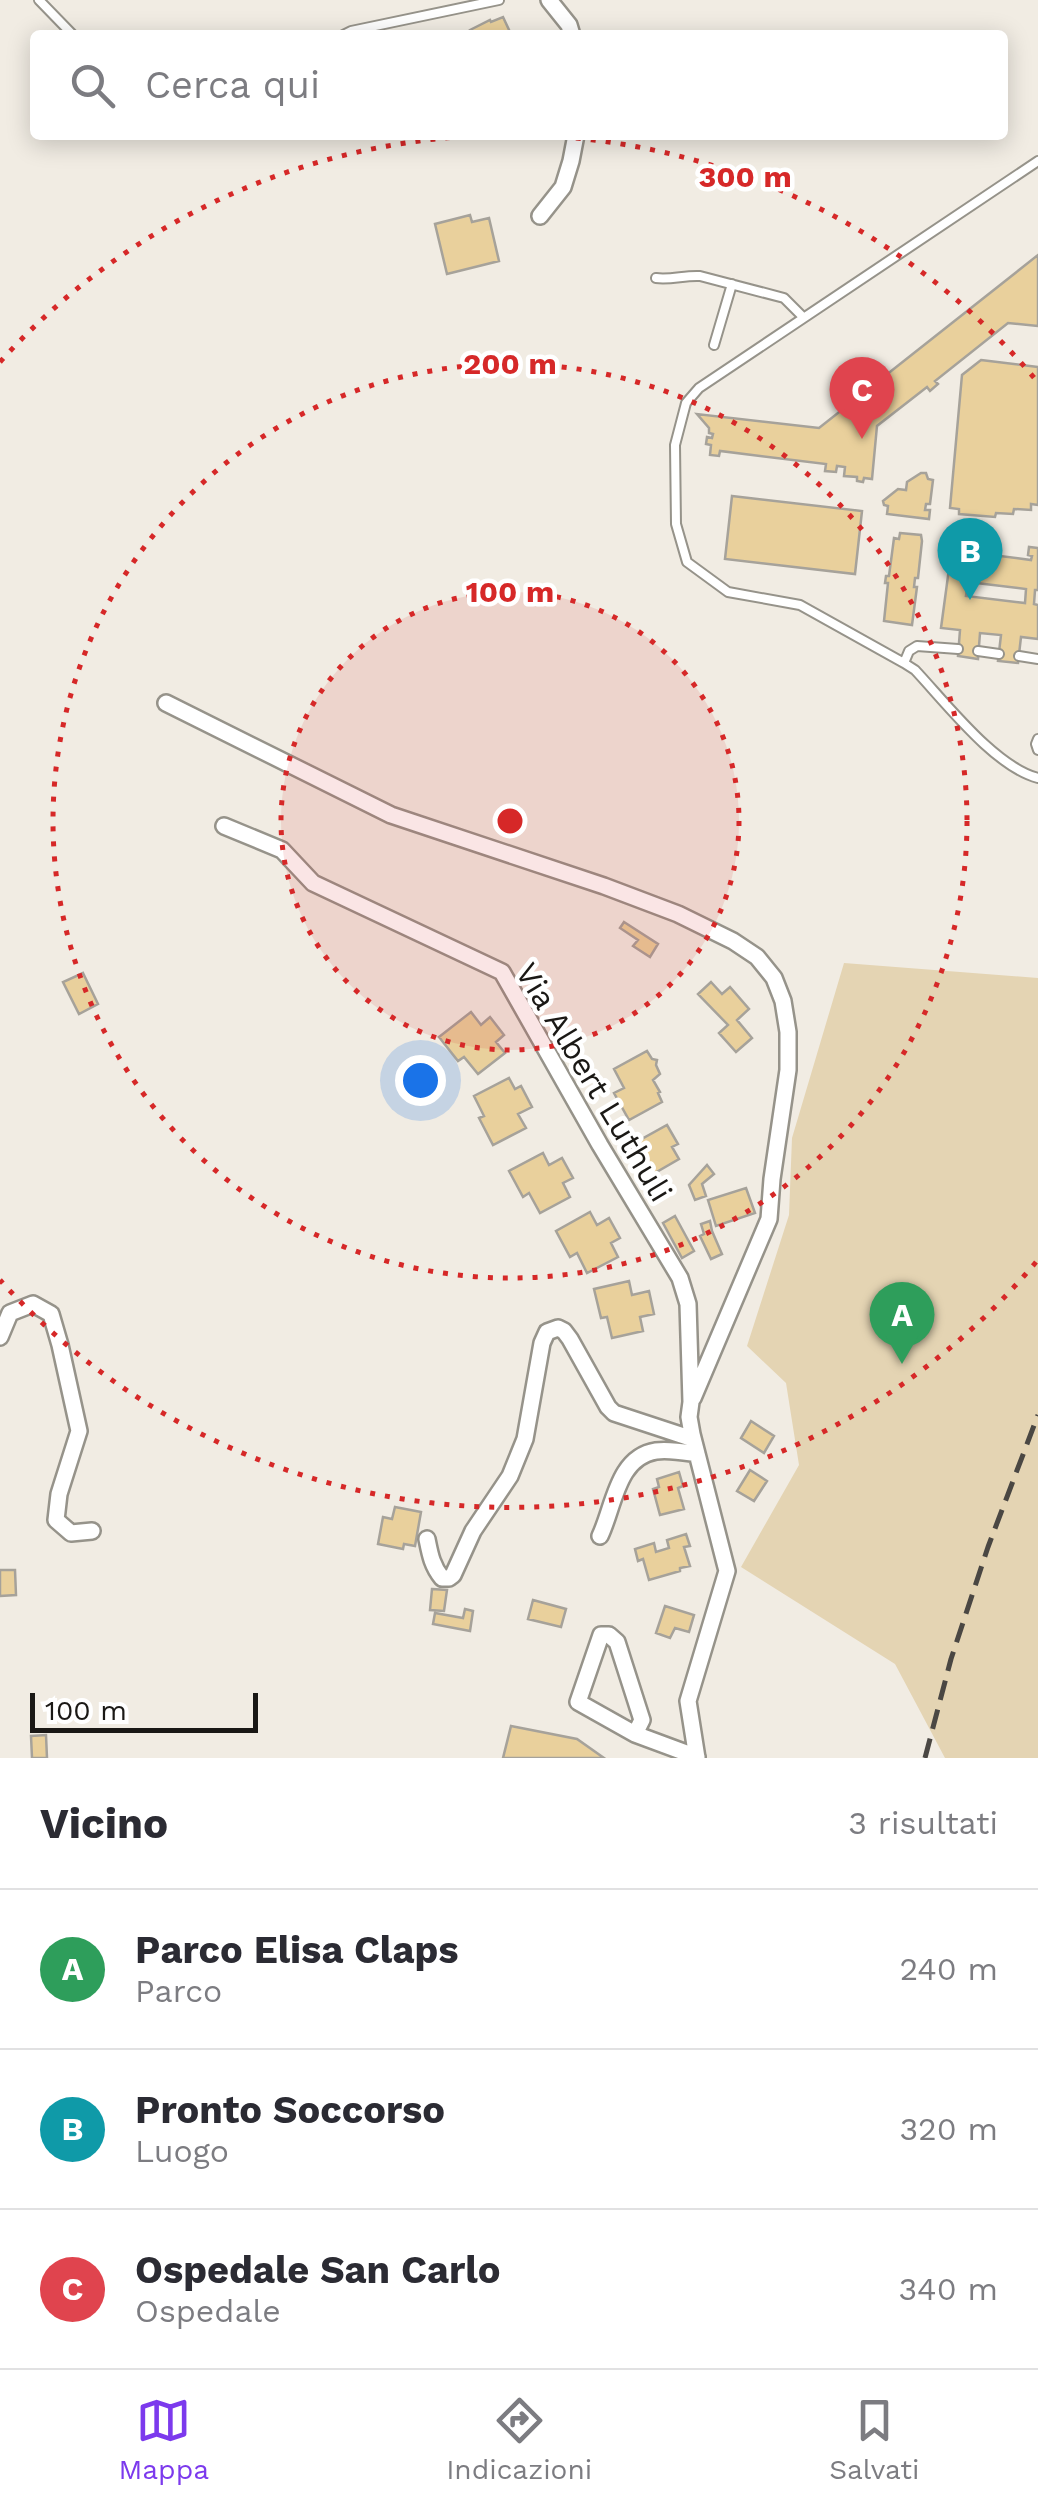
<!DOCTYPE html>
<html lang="it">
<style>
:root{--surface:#fff;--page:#f2f2f3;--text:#2b2b33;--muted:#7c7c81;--line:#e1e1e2;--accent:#7c3aed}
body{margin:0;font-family:"Work Sans",sans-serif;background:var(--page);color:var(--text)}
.scale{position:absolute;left:30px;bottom:25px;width:228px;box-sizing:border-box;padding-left:10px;border:5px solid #1a1815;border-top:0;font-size:28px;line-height:35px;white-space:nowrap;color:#1a1815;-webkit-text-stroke:8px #fff;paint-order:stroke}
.you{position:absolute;left:420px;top:1080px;width:35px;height:35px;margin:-25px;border:8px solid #fff;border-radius:50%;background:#1a73e8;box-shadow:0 0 0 15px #1a73e833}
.badge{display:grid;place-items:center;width:65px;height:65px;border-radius:50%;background:var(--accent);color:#fff;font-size:32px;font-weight:700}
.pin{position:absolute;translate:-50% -82px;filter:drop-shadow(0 2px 5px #0008)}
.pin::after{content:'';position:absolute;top:52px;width:35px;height:30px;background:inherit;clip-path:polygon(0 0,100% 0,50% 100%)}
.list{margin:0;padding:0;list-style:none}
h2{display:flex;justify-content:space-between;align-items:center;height:130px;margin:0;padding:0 40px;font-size:42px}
h2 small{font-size:32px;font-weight:400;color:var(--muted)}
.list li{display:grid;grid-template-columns:65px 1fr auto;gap:30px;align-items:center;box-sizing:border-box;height:160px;padding:0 40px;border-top:2px solid var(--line)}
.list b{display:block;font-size:38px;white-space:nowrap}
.list p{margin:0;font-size:32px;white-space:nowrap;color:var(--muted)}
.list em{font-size:32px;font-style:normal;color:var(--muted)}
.icon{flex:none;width:55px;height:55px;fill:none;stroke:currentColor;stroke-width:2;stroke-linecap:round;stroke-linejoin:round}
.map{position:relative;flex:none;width:1038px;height:1758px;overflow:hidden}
.search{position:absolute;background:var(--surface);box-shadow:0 5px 25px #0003;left:30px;right:30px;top:30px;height:110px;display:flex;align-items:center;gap:25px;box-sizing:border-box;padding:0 35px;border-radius:10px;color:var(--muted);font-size:38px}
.sheet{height:610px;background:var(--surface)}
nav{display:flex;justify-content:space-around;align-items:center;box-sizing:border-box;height:140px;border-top:2px solid var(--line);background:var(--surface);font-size:28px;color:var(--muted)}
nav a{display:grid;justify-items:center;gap:5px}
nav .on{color:var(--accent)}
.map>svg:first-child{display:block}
</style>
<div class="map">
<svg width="1038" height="1758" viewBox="0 0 1038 1758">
<rect width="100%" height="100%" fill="#f1ece3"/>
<!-- green -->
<path fill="#e4d4b3" d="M844,963L1038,978V1758H945L895,1664L741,1567L799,1465L786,1383L747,1346L789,1215L792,1138Z"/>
<!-- building -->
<path fill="#e9d09c" stroke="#a6a29a" stroke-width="2.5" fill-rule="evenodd" d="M503,17L510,32L504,35H472L470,30L490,20L491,22Z
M470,215L472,222L489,218L499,261L447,274L435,224Z
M1038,255V326L1008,323L935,381L938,384L930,391L927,387L877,426L872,479L864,478L863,482L857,481V477L844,476L845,467L837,466L836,472L825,471L826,464L720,451L719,456L710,455L711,445L706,444L707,437L712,438L713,434L709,433V428L697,414L819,428Z
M981,360L1038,367V505L1031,504V510L1014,509L1013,514L996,513L995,517L959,514V509L950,508L962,375Z
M921,473H926L928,479L933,480L930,504H926L925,510H930L929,519L887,514L888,506L884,505L883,501L898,489L906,490L907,482Z
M732,496L862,511L855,574L725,559Z
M900,533L921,535L922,541L918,578H915L914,587H917L912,625L884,621L888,583H885L886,576H889L894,538L899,539Z
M953,539L974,541L973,549L968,548V552L1031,560L1032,556L1028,555L1029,547L1038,548V590H1035L1034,604L1038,605V639L1021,637L1018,663L998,661L1001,635L980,633L978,659L958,656L960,630L941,628ZM968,582L1026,589L1025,603L966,596Z
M624,922L658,944L650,957L633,946L638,940L620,928Z
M83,973L98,1004L79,1014L63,982Z
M711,982L722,994L730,987L749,1009L737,1020L752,1038L736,1052L719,1033L728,1025L698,994Z
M471,1012L481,1025L490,1017L504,1035L496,1042L505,1053L478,1074L464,1057L458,1061L439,1037Z
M647,1051L652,1059L657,1060L656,1065L660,1074L653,1080L660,1092L658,1093L662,1102L629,1120L614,1093L624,1088L614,1069Z
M509,1078L515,1089L521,1086L532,1107L518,1114L526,1128L493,1145L479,1118L484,1116L474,1096Z
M667,1125L678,1144L672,1147L679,1159L641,1181L628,1158L633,1155L631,1152L634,1150L631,1145Z
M543,1153L549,1165L562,1158L573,1178L563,1183L570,1197L540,1213L529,1193L523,1197L509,1171Z
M707,1165L714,1174L702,1184L706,1196L695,1200L689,1185Z
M746,1188L755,1213L716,1226L708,1200Z
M590,1212L597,1225L609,1218L620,1238L611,1243L618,1257L587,1273L577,1253L570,1257L556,1231Z
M675,1216L694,1251L682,1258L663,1223Z
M710,1221L712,1231L722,1254L711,1259L700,1236L704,1234L701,1224Z
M629,1281L632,1295L649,1291L654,1314L640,1317L643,1331L612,1338L607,1317L601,1318L594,1289Z
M751,1421L774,1436L764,1453L741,1438Z
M750,1470L767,1481L754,1501L737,1491Z
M679,1472L683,1486L678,1488L684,1509L660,1515L653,1489L659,1487L657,1479Z
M395,1507L421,1512L415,1546L404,1544L403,1549L378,1544L383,1517L392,1519Z
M686,1534L690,1546L684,1547L690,1566L680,1568V1571L649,1580L643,1559L638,1561L635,1549L654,1543L656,1552L669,1548L667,1540Z
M0,1570H15L16,1595L0,1596Z
M432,1589L447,1590L444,1611L430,1610Z
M533,1600L566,1609L561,1627L528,1619Z
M665,1606L694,1615L689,1632L675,1628L670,1638L656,1633Z
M465,1609L473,1611L470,1631L433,1624L435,1613L463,1618Z
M511,1726L577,1739L604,1758H503Z
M46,1735L47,1758H32L31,1736Z"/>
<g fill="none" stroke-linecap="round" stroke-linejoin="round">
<!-- lane casing -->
<g stroke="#96938a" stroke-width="12">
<path id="lane" d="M39,0L73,35
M343,35L351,31L499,0
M1038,161L699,388L686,403L675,445L676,524L687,562L728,592L800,605L904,663L915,670C946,703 995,767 1038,778
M656,278C671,280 685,275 700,276L784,298L803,317
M714,345L732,284
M978,651L999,654
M1019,656L1038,659
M904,663L909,651L917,646L958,649
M1038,739L1036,744L1038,750"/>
</g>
<!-- street casing -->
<g stroke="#96938a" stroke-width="20">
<path id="street" d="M549,0L569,25L572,35
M540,216L563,187L571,161L576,135
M166,703L391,815L604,886L678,914L733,941L757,957L774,978L783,1001L788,1032V1070L772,1179L769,1219L693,1398
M224,826L282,850L313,883L502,972L600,1145L680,1278L688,1304L691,1402L689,1417L692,1434L727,1571L688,1701L697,1758
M0,1337L10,1313L33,1304L51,1314L60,1345L79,1431L59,1494L56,1520L71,1533L92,1531
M600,1536C614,1507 617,1457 656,1451C669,1449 684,1452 697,1454
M427,1539C430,1554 432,1566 442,1578H449L453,1575L473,1531L510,1476L525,1439L542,1343L547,1332L558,1328L564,1331L570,1339L608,1407L614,1413L693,1439
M635,1734L642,1720L617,1642L609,1635H601L578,1702L635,1734L697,1757"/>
</g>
<!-- lane -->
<use href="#lane" stroke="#fff" stroke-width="8"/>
<!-- street -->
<use href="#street" stroke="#fff" stroke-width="15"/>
<!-- rail -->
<path stroke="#4a4743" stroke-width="5" stroke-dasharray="20 10" stroke-linecap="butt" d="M925,1758L951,1659L988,1547L1038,1415"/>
</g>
<!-- distance rings -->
<circle cx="510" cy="821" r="229" fill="#d62828" fill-opacity=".12"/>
<g fill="none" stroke="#d62828" stroke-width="5" stroke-dasharray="5 10">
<circle cx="510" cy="821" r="229"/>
<circle cx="510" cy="821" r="457"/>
<path d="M1036 1262A686 686 0 0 1 0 1280M0 362A686 686 0 0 1 504 135M516 135A686 686 0 0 1 1036 380"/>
</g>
<g text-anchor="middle" stroke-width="9" stroke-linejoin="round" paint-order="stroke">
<!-- street labels -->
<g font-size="32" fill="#1a1815" stroke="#fff">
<text transform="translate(594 1082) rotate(59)" y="11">Via Albert Luthuli</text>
</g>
</g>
<circle cx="510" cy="821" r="15" fill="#d62828" stroke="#fff" stroke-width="5"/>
<g font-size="30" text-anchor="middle" font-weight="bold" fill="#d62828" stroke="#fff" stroke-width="9" stroke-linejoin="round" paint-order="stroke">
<text x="745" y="187">300 m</text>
<text x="510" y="374">200 m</text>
<text x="510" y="602">100 m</text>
</g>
</svg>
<div class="scale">100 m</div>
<div class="you"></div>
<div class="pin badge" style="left:902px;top:1364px;background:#2e9e5b">A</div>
<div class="pin badge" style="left:970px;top:600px;background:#0f9aa8">B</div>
<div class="pin badge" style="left:862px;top:439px;background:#e0444e">C</div>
<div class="search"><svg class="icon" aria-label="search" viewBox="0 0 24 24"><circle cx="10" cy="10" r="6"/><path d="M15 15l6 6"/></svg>Cerca qui</div>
</div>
<section class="sheet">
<h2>Vicino<small>3 risultati</small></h2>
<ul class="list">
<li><span class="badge" style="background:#2e9e5b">A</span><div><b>Parco Elisa Claps</b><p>Parco</p></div><em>240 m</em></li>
<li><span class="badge" style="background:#0f9aa8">B</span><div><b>Pronto Soccorso</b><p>Luogo</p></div><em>320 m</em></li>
<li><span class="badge" style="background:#e0444e">C</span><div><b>Ospedale San Carlo</b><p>Ospedale</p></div><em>340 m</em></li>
</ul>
</section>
<nav>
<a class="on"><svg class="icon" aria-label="map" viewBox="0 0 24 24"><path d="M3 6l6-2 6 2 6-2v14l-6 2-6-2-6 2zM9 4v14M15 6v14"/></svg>Mappa</a>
<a><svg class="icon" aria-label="directions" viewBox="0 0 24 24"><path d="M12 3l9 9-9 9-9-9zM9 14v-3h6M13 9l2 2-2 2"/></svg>Indicazioni</a>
<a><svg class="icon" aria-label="saved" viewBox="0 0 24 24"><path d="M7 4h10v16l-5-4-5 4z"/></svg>Salvati</a>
</nav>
